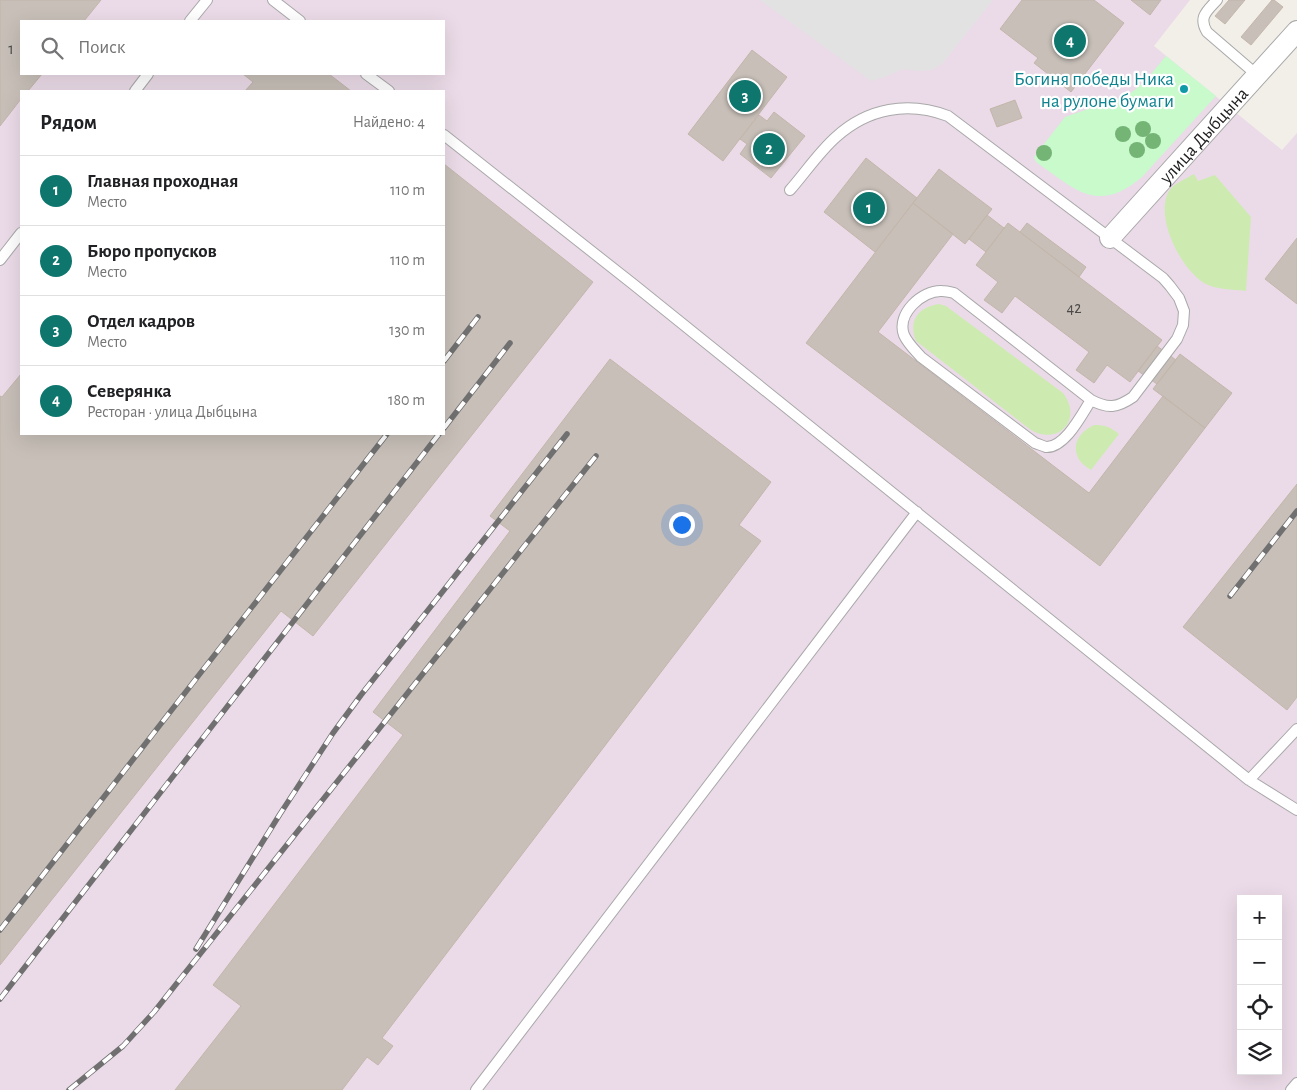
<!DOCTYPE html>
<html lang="ru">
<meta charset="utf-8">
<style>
:root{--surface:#fff;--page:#f6f6f6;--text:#202124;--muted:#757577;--line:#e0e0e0;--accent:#0f766e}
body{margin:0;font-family:"Alegreya Sans",sans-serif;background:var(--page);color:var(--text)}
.controls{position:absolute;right:15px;bottom:15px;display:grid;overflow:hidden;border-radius:0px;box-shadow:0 5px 20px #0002}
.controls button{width:45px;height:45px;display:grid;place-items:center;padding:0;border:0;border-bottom:1px solid var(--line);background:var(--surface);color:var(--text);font:25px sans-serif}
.you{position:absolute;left:681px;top:524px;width:18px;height:18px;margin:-12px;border:4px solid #fff;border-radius:50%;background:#1a73e8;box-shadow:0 0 0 8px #1a73e833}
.badge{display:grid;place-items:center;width:32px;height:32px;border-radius:50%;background:var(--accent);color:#fff;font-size:16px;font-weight:700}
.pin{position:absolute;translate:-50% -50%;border:2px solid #fff;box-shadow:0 1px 5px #0006}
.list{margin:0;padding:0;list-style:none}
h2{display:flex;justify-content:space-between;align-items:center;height:65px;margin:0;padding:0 20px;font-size:21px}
h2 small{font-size:16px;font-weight:400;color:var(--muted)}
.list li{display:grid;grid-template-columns:32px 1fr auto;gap:15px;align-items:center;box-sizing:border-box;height:70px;padding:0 20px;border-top:1px solid var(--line)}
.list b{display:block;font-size:19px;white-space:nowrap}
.list p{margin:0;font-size:16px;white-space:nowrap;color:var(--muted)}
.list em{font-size:16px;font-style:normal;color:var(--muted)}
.icon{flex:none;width:28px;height:28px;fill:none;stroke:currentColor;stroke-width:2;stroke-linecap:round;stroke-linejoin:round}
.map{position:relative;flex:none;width:1297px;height:1090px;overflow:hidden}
.search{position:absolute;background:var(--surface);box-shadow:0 5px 20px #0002;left:20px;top:20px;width:425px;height:55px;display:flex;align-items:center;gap:12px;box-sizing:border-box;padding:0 18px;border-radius:0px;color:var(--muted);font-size:19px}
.panel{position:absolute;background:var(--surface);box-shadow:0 5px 20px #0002;left:20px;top:90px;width:425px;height:345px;border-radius:0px}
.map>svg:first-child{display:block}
</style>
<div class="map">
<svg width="1297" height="1090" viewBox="0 0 1297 1090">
<rect width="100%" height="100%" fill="#f2efe9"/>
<!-- industrial -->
<path fill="#ebdbe8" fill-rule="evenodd" d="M0,0H1190L1154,46L1282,150L1297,133V1090H0ZM21,21H444V74H21ZM21,91H444V434H21ZM1241,899H1278V1071H1241Z"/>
<!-- grass -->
<path fill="#cdebb0" d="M1194,174L1198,181L1215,175L1251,217L1246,291C1232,289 1216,290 1204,283C1181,269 1154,217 1169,191C1174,183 1186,179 1194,174Z
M939,304L946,306L1063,393C1083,419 1059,446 1031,430L916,341C908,321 918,307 939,304Z
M1094,425C1106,425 1110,427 1119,434L1091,470C1085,466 1079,462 1077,455C1072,441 1083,430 1094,425Z"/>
<!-- park -->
<path fill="#c8facc" d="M1166,56L1216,96L1142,177C1097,215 1075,189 1036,162L1034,157L1065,117L1126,96C1143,86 1154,70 1166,56Z"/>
<!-- parking -->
<path fill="#e2e2e2" d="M760,0H993L942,64L932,70L918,71L903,69L885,77L871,81Z"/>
<!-- building -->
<path fill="#c7bfb8" stroke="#c4b6ab" d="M0,0H101L84,21H21V74H42L28,91H21V99L0,126Z
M1022,0H1094L1124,23L1071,92L1034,63L1038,58L1000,29Z
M1131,0H1161L1150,15Z
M1229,0H1245L1225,24L1215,16Z
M1272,0H1274L1283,7L1251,45L1241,37Z
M752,50L787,77L723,161L688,134Z
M243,74H329L351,91H245L253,82Z
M1015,100L1022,118L997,127L990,109Z
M774,112L805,136L771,178L740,154L747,144L740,139L759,115L767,121Z
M866,158L917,198L875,252L824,212Z
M444,164L593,282L313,636L281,611L0,965V396L2,397L21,374V434H444Z
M939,169L992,209L965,244L913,203Z
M913,203L953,234L878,332L1089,493L1163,396L1205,428L1100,566L806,343Z
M987,215L1004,228L986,252L969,239Z
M1008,223L1162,340L1130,382L1107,365L1094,383L1076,370L1089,352L1015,296L1002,313L984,300L998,282L976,265Z
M1027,223L1086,267L1079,277L1020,232Z
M1297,238V304L1265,279Z
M1157,346L1176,360L1157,384L1138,371Z
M1180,354L1232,393L1205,428L1153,389Z
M610,359L771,482L739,525L761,541L382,1038L393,1046L378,1065L367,1057L342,1090H175L241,1006L213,985L403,735L373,712L510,531L490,516Z
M1297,484V697L1287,710L1183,627Z"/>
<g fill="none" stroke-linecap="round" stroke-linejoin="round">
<!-- lane casing -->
<g stroke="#a9a9a9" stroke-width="12">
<path id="lane" d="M273,0L300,21
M1217,0C1207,11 1198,17 1207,32L1257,75
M190,21L207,0
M366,74L389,91
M135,91L148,74
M444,135L633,284L1249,780L1297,810
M790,190C805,173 819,152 836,137C868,108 908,101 948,116L1163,278L1170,286L1179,298L1184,311L1183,325L1177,339L1133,397C1117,408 1108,409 1091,400L954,293C950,292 946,291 942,291C922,290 896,314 904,335C908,344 915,350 921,357L1035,443C1038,444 1043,446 1046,447C1065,448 1082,414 1091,400
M0,260L21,233
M1249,780L1297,729
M476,1090L917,512
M1291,1090L1297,1083"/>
</g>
<!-- street casing -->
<g stroke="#a9a9a9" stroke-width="22">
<g id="street">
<path id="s1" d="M1110,238L1297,31"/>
</g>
</g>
<!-- lane -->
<use href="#lane" stroke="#fff" stroke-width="10"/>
<!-- street -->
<use href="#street" stroke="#fff" stroke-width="20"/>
<!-- rail casing -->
<g stroke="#707070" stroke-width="5.5">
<path id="rail" d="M444,361L478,317
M444,428L510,343
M1230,596L1297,511
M0,930L387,434
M196,949L280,814L333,733L361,695L567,434
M0,999L439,434
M69,1090L123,1046L154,1012L596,456"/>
</g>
<!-- rail -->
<use href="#rail" stroke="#fff" stroke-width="4" stroke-dasharray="11" stroke-linecap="butt"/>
</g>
<!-- trees -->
<g fill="#74b475">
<circle cx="1143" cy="129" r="8"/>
<circle cx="1123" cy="134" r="8"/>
<circle cx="1153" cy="141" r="8"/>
<circle cx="1137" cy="150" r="8"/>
<circle cx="1044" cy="153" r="8"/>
</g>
<!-- markers -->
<circle fill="#0f9aa8" stroke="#fff" stroke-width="2" cx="1184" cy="89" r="5"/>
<g text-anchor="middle" stroke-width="4.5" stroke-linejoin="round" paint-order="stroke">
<!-- number labels -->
<g font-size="16" fill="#4b4948">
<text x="11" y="54">1</text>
<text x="1074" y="313">42</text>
</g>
<!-- culture labels -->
<g font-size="19" fill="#0d838f" stroke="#fff" text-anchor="end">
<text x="1174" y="85">Богиня победы Ника<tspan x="1174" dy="22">на рулоне бумаги</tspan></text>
</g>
<!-- street labels -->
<g font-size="19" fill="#222" stroke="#fff">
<text dy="7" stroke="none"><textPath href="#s1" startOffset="139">улица Дыбцына</textPath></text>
</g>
</g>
</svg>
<div class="controls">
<button>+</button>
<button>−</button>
<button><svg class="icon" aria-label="locate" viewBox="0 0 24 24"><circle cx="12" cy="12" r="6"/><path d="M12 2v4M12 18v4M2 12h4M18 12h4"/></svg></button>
<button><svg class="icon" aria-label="layers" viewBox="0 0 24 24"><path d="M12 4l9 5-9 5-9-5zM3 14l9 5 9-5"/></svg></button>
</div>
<div class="you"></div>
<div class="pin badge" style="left:869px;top:208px">1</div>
<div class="pin badge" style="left:769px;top:149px">2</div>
<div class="pin badge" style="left:745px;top:96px">3</div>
<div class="pin badge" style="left:1070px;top:41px">4</div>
<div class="search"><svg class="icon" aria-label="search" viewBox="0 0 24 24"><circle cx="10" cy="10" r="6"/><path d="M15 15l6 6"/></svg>Поиск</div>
<section class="panel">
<h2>Рядом<small>Найдено: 4</small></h2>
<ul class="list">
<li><span class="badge">1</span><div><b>Главная проходная</b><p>Место</p></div><em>110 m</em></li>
<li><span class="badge">2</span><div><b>Бюро пропусков</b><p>Место</p></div><em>110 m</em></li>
<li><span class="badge">3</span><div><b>Отдел кадров</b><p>Место</p></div><em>130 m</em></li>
<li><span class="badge">4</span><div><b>Северянка</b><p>Ресторан · улица Дыбцына</p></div><em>180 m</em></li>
</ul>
</section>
</div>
